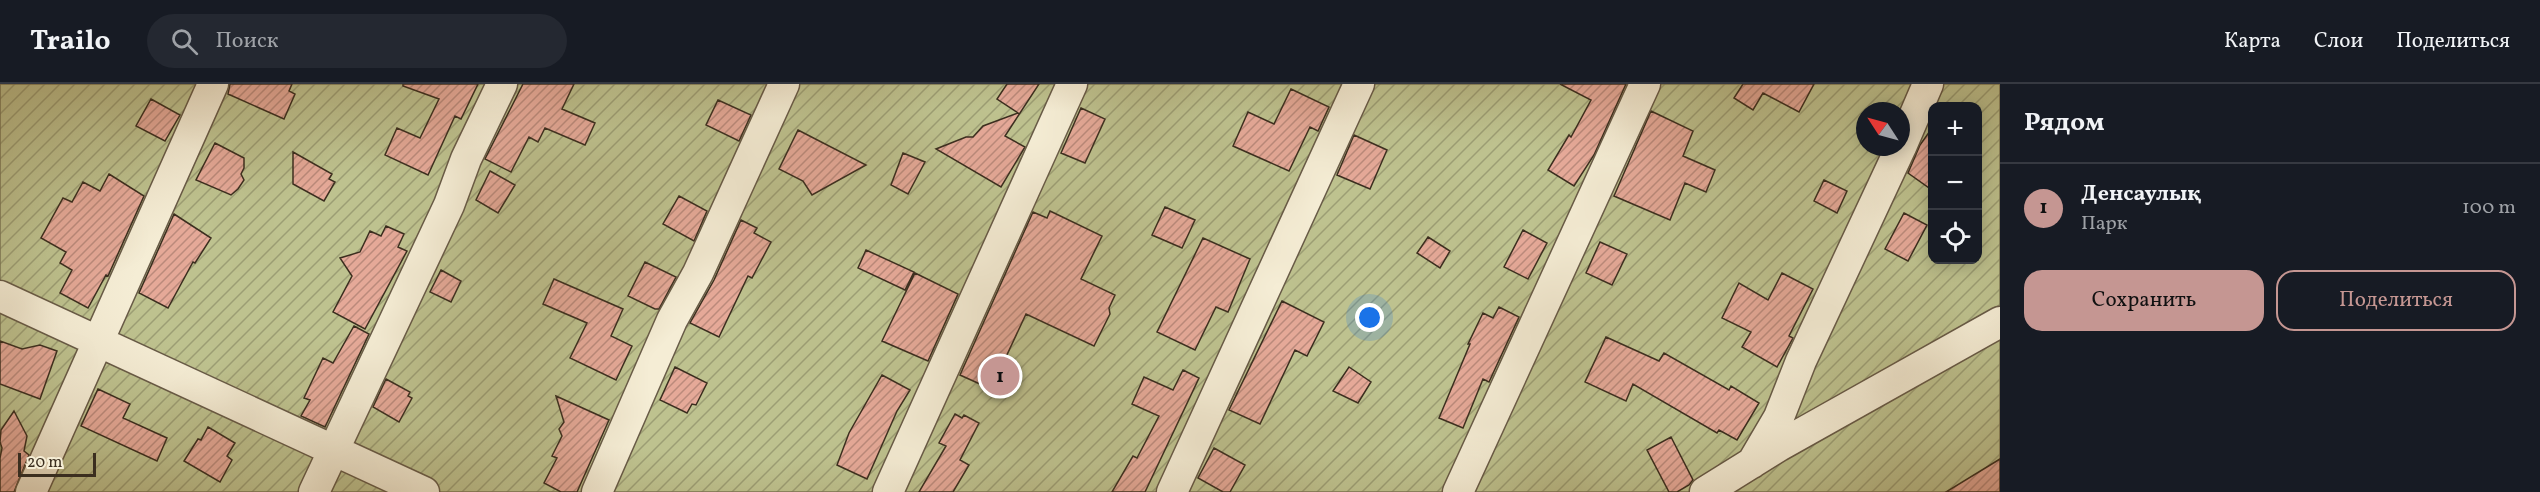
<!DOCTYPE html>
<html lang="ru">
<meta charset="utf-8">
<style>
:root{--surface:#171b24;--page:#242831;--text:#f1f3f6;--muted:#9ea1a6;--line:#363941;--accent:#c59692}
body{margin:0;font-family:Vollkorn,serif;background:var(--page);color:var(--text)}
.controls{position:absolute;right:18px;top:18px;display:grid;overflow:hidden;border-radius:12px;box-shadow:0 3px 15px #0003}
.controls button{width:54px;height:54px;display:grid;place-items:center;padding:0;border:0;border-bottom:2px solid var(--line);background:var(--surface);color:var(--text);font:30px sans-serif}
.compass{position:absolute;left:1856px;top:18px;width:54px;height:54px;border-radius:50%;background:var(--surface);box-shadow:0 3px 15px #0003;rotate:306deg}
.scale{position:absolute;left:18px;bottom:15px;width:78px;box-sizing:border-box;padding-left:6px;border:3px solid #3b2e1f;border-top:0;font-size:16px;line-height:21px;white-space:nowrap;color:#3b2e1f;-webkit-text-stroke:4px #f5edd5;paint-order:stroke}
.you{position:absolute;left:1370px;top:234px;width:21px;height:21px;margin:-15px;border:4px solid #fff;border-radius:50%;background:#1a73e8;box-shadow:0 0 0 9px #1a73e833}
.badge{display:grid;place-items:center;width:39px;height:39px;border-radius:50%;background:var(--accent);color:#111;font-size:20px;font-weight:700}
.pin{position:absolute;translate:-50% -50%;border:3px solid #fff;box-shadow:0 2px 6px #0006}
.list{margin:0;padding:0;list-style:none}
h2{display:flex;justify-content:space-between;align-items:center;height:78px;margin:0;padding:0 24px;font-size:26px}
h2 small{font-size:20px;font-weight:400;color:var(--muted)}
.list li{display:grid;grid-template-columns:39px 1fr auto;gap:18px;align-items:center;box-sizing:border-box;height:90px;padding:0 24px;border-top:2px solid var(--line)}
.list b{display:block;font-size:22px;white-space:nowrap}
.list p{margin:0;font-size:20px;white-space:nowrap;color:var(--muted)}
.list em{font-size:20px;font-style:normal;color:var(--muted)}
.actions{display:flex;gap:12px;padding:18px 24px}
.actions a{flex:1;padding:14px 0;border:2px solid var(--accent);border-radius:18px;text-align:center;font-size:21px;color:var(--accent)}
.actions .main{background:var(--accent);color:#111}
.icon{flex:none;width:33px;height:33px;fill:none;stroke:currentColor;stroke-width:2;stroke-linecap:round;stroke-linejoin:round}
.map{position:relative;flex:none;width:2000px;height:408px;overflow:hidden}
header{display:flex;align-items:center;gap:36px;box-sizing:border-box;height:84px;padding:0 30px;background:var(--surface);border-bottom:2px solid var(--line)}
header strong{font-size:28px}
nav{display:flex;gap:33px;margin-inline-start:auto;font-size:21px}
.search{width:420px;height:54px;background:var(--page);display:flex;align-items:center;gap:15px;box-sizing:border-box;padding:0 21px;border-radius:33px;color:var(--muted);font-size:22px}
main{display:flex}
aside{flex:1;background:var(--surface)}
.map>svg:first-child{display:block}
</style>
<header>
<strong>Trailo</strong>
<div class="search"><svg class="icon" aria-label="search" viewBox="0 0 24 24"><circle cx="10" cy="10" r="6"/><path d="M15 15l6 6"/></svg>Поиск</div>
<nav><a>Карта</a><a>Слои</a><a>Поделиться</a></nav>
</header>
<main>
<div class="map">
<svg width="2000" height="408" viewBox="0 0 2000 408">
<defs>
<pattern id="garden-furrows" width="10" height="10" patternUnits="userSpaceOnUse" patternTransform="scale(1.5)"><rect width="10" height="10" fill="#bec28f"/><path d="M-1 1l2-2M0 10L10 0M9 11l2-2" fill="none" stroke="#9c9e74"/></pattern>
<pattern id="building-hatch" width="6" height="6" patternUnits="userSpaceOnUse" patternTransform="scale(1.5)"><rect width="6" height="6" fill="#e5a998"/><path d="M-1 1l2-2M0 6l6-6M5 7l2-2" fill="none" stroke="#bb8a7b"/></pattern>
</defs>
<rect width="100%" height="100%" fill="#efe3bf"/>
<filter id="stains"><feTurbulence type="fractalNoise" baseFrequency=".00333" numOctaves="4"/><feColorMatrix values="0 0 0 0 .2 0 0 0 0 .09 0 0 0 0 .02 0 0 0 .5 -.17"/></filter>
<radialGradient id="worn" r=".72"><stop offset=".6" stop-color="#630" stop-opacity="0"/><stop offset="1" stop-color="#630" stop-opacity=".3"/></radialGradient>
<!-- garden -->
<path fill="url(#garden-furrows)" stroke="#7c7857" stroke-width="1.5" fill-rule="evenodd" d="M0,0H2000V408H0ZM1932,22H1978V176H1932ZM1865,27H1901V63H1865Z"/>
<!-- building -->
<path fill="url(#building-hatch)" stroke="#3b2e1f" stroke-width="1.5" d="M230,0H292L289,7L295,10L284,35L228,10Z
M403,0H478L461,35L455,32L428,91L385,71L397,44L420,54L439,15L403,2Z
M523,0H574L562,25L595,39L585,61L545,44L538,58L529,53L511,88L485,75Z
M1007,0H1039L1005,52L1025,63L1001,103L936,65L966,53H973L983,42L1018,29L997,15Z
M1560,0H1626L1594,71L1574,102L1548,86L1569,51L1571,53L1591,16Z
M1743,0H1814L1799,28L1763,9L1753,26L1734,14Z
M1291,5L1329,23L1318,47L1310,43L1289,87L1233,62L1248,28L1274,40Z
M151,15L180,31L165,57L136,42Z
M718,16L751,31L739,57L706,41Z
M1081,24L1105,35L1085,79L1061,69Z
M1651,27L1693,47L1683,72L1715,86L1706,108L1685,99L1670,136L1614,112Z
M1932,44V106L1908,89L1920,61Z
M798,46L866,81L812,111L803,97L779,85Z
M1354,51L1387,66L1370,105L1337,91Z
M215,59L244,74V84L241,90L244,96L238,105L231,111L196,96Z
M293,68L332,90L329,95L335,98L324,117L293,100Z
M903,69L925,78L908,110L891,101Z
M490,87L515,101L498,129L476,116Z
M109,90L144,112L108,192L106,191L88,224L60,209L72,186L60,179L66,168L41,154L63,114L72,118L83,98L100,107Z
M1824,96L1847,107L1837,129L1814,117Z
M679,112L707,127L694,157L663,140Z
M1165,123L1195,136L1182,164L1152,151Z
M1050,127L1102,152L1081,195L1115,211L1109,224L1110,230L1094,262L1026,230L991,305L960,291L1033,128L1047,134Z
M1904,129L1927,141L1908,177L1885,165Z
M174,130L211,154L195,179L193,178L168,224L139,209Z
M741,136L757,144L754,149L771,158L752,194L748,192L719,253L690,239L714,196Z
M386,142L404,150L398,163L407,167L365,245L333,228L352,192L340,174L360,168L370,147L381,152Z
M1523,146L1547,159L1528,195L1504,183Z
M1428,153L1450,167L1440,184L1417,169Z
M1203,154L1250,175L1228,228L1216,223L1195,266L1157,248Z
M1600,158L1627,170L1612,201L1586,189Z
M866,166L914,188L905,206L858,184Z
M645,178L676,193L659,225H655L628,212Z
M441,186L461,197L451,218L430,208Z
M915,189L958,210L928,277L882,257Z
M1782,189L1813,205L1789,252L1793,254L1777,283L1742,263L1751,248L1722,234L1739,199L1768,216Z
M554,195L623,225L611,252L632,262L616,296L570,274L587,239L543,220Z
M1282,217L1324,238L1307,272L1295,266L1260,340L1229,326Z
M1499,223L1519,233L1489,298L1483,295L1463,344L1439,334L1470,260H1468L1483,229L1493,234Z
M354,242L369,250L325,343L301,332L310,316L304,314L323,274L333,279Z
M1606,253L1659,277L1664,269L1729,306L1731,302L1759,319L1737,356L1719,346L1717,349L1633,300L1626,317L1585,298Z
M0,257L22,265L40,261L57,267L40,315L0,300Z
M675,283L707,299L696,321L692,320L687,329L660,316Z
M1349,283L1371,298L1358,319L1333,307Z
M1183,286L1199,294L1145,408H1112L1133,372L1137,374L1159,332L1132,320L1144,293L1173,306Z
M882,291L910,306L897,327L867,395L837,381L849,349Z
M386,295L410,308L408,312L412,314L399,338L373,323Z
M98,305L130,320L123,334L167,354L157,377L81,342Z
M556,312L609,336L577,408H561L544,399L557,374L552,372L562,352L559,345L564,338Z
M14,327L27,352L24,367L29,371L14,408H0V374L2,364L0,358L1,346Z
M955,330L962,334L964,331L979,339L960,376L969,381L953,408H919L946,362L939,359Z
M208,343L235,359L227,372L232,376L220,398L184,377L198,355L201,356Z
M1671,353L1693,396L1689,401L1677,408H1669L1647,366Z
M1214,364L1245,381L1230,408H1223L1198,394Z
M2000,375V408H1946Z"/>
<g fill="none" stroke-linecap="round" stroke-linejoin="round">
<!-- minor casing -->
<g stroke="#685b47" stroke-width="33">
<path id="minor" d="M1901,63L1928,0
M0,212L424,408
M1752,379L1779,333L1801,277L1901,63
M31,408L213,0
M314,408L449,121L466,75L502,0
M597,408L672,236L698,189L784,0
M888,408L1072,0
M1172,408L1359,0
M1458,408L1645,0
M1705,408L1779,362L2000,238"/>
</g>
<!-- minor -->
<use href="#minor" stroke="#f5edd5" stroke-width="30"/>
</g>
<rect width="100%" height="100%" filter="url(#stains)"/>
<rect width="100%" height="100%" fill="url(#worn)"/>
</svg>
<div class="controls">
<button>+</button>
<button>−</button>
<button><svg class="icon" aria-label="locate" viewBox="0 0 24 24"><circle cx="12" cy="12" r="6"/><path d="M12 2v4M12 18v4M2 12h4M18 12h4"/></svg></button>
</div>
<svg class="compass" viewBox="-18 -18 36 36"><path d="M0-13l5 13h-10z" fill="#e53935"/><path d="M0 13l5-13h-10z" fill="#9ea1a6"/></svg>
<div class="scale">20 m</div>
<div class="you"></div>
<div class="pin badge" style="left:1000px;top:292px">1</div>
</div>
<aside>
<h2>Рядом<small></small></h2>
<ul class="list">
<li><span class="badge">1</span><div><b>Денсаулық</b><p>Парк</p></div><em>100 m</em></li>
</ul>
<div class="actions"><a class="main">Сохранить</a><a>Поделиться</a></div>
</aside>
</main>
